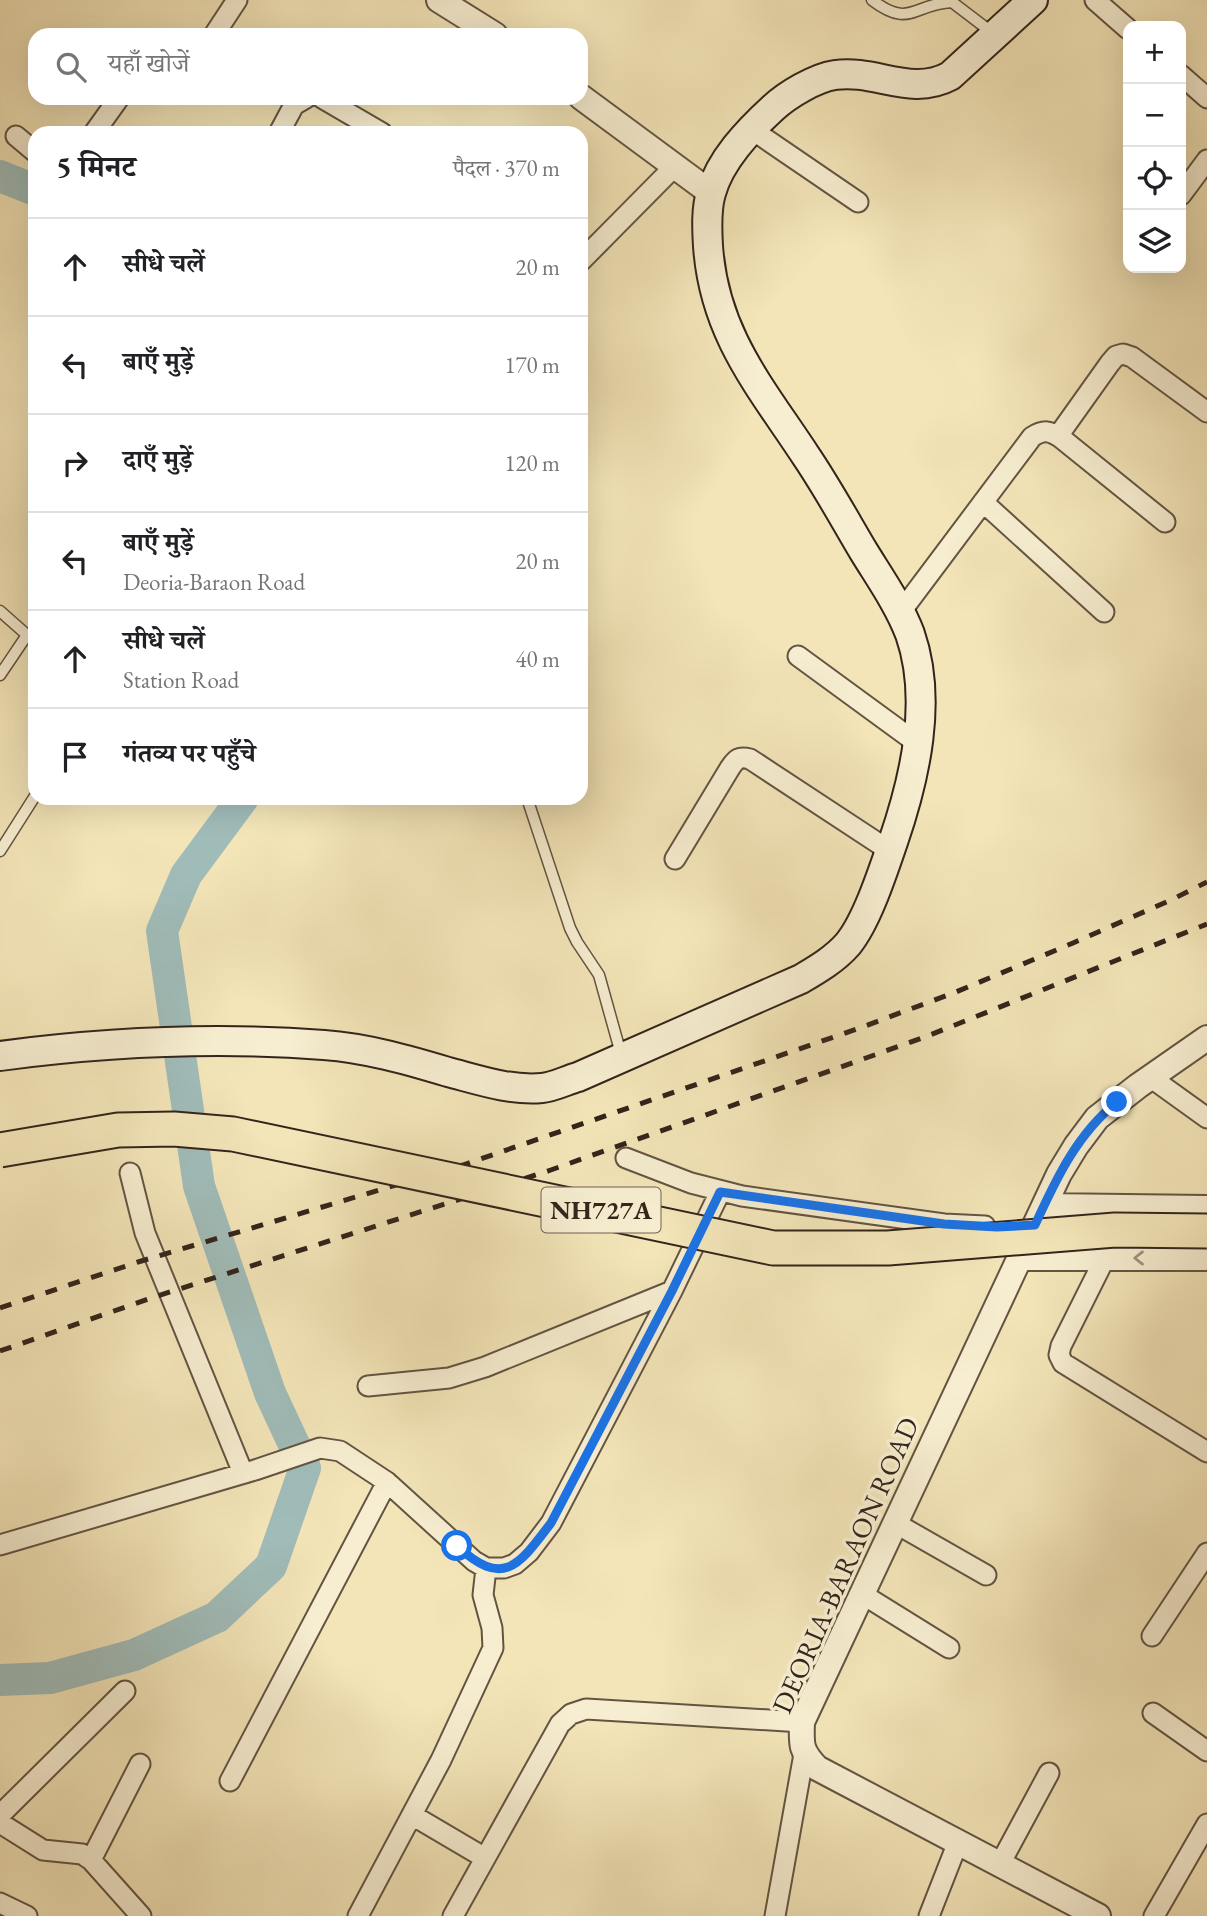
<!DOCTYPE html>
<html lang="hi">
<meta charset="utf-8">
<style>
:root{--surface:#fff;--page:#f6f6f6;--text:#202124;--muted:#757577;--line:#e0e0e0}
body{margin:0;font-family:"EB Garamond","Noto Serif Devanagari",serif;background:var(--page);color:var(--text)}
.controls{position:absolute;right:21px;top:21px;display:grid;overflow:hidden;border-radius:14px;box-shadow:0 7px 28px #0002}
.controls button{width:63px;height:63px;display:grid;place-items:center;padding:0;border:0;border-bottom:2px solid var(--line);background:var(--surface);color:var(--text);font:35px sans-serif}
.stop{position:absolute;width:21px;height:21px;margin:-16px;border:5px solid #1a73e8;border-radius:50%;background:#fff}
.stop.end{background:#1a73e8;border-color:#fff;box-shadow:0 2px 7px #0008}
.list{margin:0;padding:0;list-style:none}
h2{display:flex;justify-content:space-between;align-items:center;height:91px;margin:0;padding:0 28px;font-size:30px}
h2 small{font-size:23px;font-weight:400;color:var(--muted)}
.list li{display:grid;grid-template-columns:46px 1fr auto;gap:21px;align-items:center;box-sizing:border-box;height:98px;padding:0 28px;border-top:2px solid var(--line)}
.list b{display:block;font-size:26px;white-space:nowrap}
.list p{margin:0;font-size:23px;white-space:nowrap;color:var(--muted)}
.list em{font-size:23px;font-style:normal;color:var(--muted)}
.icon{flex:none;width:38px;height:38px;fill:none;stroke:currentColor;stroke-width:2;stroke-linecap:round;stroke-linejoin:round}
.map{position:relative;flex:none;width:1207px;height:1916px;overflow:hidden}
.search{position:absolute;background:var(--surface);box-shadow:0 7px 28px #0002;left:28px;top:28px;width:560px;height:77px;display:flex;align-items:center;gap:18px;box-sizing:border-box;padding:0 24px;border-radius:21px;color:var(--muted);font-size:26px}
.panel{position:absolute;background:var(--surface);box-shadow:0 7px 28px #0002;left:28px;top:126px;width:560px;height:679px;border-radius:21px}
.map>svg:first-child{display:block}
</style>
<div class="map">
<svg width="1207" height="1916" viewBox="0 0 1207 1916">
<rect width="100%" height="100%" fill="#f3e5b8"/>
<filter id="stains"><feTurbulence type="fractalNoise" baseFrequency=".00286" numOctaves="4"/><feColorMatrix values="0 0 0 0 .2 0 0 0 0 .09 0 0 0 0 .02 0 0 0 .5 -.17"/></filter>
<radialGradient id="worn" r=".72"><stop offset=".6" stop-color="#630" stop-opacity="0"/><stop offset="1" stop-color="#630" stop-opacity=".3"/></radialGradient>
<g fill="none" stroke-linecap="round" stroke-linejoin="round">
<!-- river -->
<path stroke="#a0bcb9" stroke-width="32" d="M0,176L35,190
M0,1680L50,1678L134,1655L217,1617L271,1566L305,1468L270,1393L199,1186L162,931L186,875L243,798"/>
<!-- service casing -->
<g stroke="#635442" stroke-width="13">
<path id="service" d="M872,0C910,29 913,4 952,2L994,34
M0,611L35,642
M0,675L27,635
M527,798L570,928L577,942L599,975L621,1054
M0,851L35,796"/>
</g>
<!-- minor casing -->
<g stroke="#635442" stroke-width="23">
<path id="minor" d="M1095,0L1128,29
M214,35L237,0
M1181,75L1207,98
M322,98L382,133
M751,129L858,202
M94,133L119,98
M279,133L294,105L306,98
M16,136L35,152
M1181,195L1207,160
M581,261L674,167
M1058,436L1110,363L1116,356L1123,354L1132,357L1207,412
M983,502L1104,612
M900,613L1032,437C1044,429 1050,431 1061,438L1165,522
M798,656L917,743
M675,859L730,768C736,759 739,756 750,759L890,851
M1150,1077L1207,1118
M626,1158L691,1183L742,1196L944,1224L985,1226
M130,1173L145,1233L243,1473
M1105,1258L1061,1346L1059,1355L1063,1363L1207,1452
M368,1386L449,1378L485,1367L672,1291
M895,1523L986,1575
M0,1545L255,1470L320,1448L340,1451L387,1482L474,1561L486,1568H504L515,1564L529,1552L551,1523L672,1291L720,1192
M862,1594L949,1648
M1152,1636L1207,1553
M1153,1713L1207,1751
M230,1781L387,1482
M0,1815L125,1691
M412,1815L485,1858
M0,1823L43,1850L82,1854L91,1860L141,1916
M91,1860L140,1764
M1000,1864L1049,1773
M0,1903L27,1916
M358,1916L441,1760L493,1648L492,1628L483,1595L486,1568
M453,1916L560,1724L571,1714L586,1709L802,1722
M775,1916L804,1754
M929,1916L958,1842
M1154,1916L1207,1824"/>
</g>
<!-- tertiary casing -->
<g stroke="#635442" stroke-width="28">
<path id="tertiary" d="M439,0L495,35
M581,97L711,193
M1044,1206L1207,1208
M1020,1258H1207
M1098,1916L817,1768C801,1751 801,1746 802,1722L1059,1174L1076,1146L1097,1118L1138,1086L1207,1038"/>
</g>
<!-- secondary casing -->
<g stroke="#33241b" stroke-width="32">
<path id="secondary" d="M0,1056C106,1042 217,1037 324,1045C366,1048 408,1060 448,1072C479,1080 511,1091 542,1088C554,1087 567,1080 578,1077L801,979C818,969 835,959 848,944C867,921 883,871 893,842C915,778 933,700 910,634C899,605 880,578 864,552C845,520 827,487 806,456C760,386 714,334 708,246C707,229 706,209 711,193C720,160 748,131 773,108C787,95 815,78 835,75C875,69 911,97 950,76L1033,0"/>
</g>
<!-- service -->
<use href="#service" stroke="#f7eed1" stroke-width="10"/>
<!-- minor -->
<use href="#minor" stroke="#f7eed1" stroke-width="19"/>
<!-- tertiary -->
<use href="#tertiary" stroke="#f7eed1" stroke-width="24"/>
<!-- secondary -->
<use href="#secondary" stroke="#f7eed1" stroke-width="28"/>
<!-- rail -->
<path stroke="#33241b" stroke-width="5" stroke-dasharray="12 12" stroke-linecap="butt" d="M0,1308L138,1262L463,1165L857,1029L956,992L1073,943L1171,900L1207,882
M0,1351L151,1298L548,1171L925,1037L1207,924"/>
<!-- trunk-bridge casing -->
<g stroke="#33241b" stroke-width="37" stroke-linecap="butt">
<path id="trunk-bridge" d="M0,1150L118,1130L174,1129L233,1134L773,1248H888L1115,1230L1207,1231"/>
</g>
<!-- trunk-bridge -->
<use href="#trunk-bridge" stroke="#f3e5b8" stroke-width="33"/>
</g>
<!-- one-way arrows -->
<defs><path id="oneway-chevron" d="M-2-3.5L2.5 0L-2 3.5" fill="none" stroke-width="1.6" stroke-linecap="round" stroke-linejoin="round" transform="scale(1.75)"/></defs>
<use stroke="#9f937f" href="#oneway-chevron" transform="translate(1139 1258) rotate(-180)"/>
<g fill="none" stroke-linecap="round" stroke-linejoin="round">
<!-- route -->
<path stroke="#1a73e8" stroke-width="9" d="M457,1546C504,1589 519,1565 551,1523L672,1291L720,1192L944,1224L997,1227L1035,1225C1056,1179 1077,1134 1117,1102"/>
</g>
<g text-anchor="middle" stroke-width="7" stroke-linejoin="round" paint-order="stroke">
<!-- shield labels -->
<rect fill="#f7eed1" stroke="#6e6152" stroke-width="2" x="541.5" y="1187.5" width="119" height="45" rx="5"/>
<g font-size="26" font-weight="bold" fill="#33241b">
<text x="601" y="1219">NH727A</text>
</g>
<!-- street labels -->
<g font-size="28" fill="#33241b" stroke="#f7eed1">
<text transform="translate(845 1565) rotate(-66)" y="10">DEORIA-BARAON ROAD</text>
</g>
</g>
<rect width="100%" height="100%" filter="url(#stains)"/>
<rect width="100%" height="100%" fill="url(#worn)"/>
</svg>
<div class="controls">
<button>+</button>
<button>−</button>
<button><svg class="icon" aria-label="locate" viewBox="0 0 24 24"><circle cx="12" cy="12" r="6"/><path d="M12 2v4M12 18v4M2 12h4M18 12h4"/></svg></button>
<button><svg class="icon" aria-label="layers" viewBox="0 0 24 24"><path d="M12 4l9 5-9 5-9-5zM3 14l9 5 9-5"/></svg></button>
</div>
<div class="stop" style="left:457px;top:1546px"></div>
<div class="stop end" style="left:1117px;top:1102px"></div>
<div class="search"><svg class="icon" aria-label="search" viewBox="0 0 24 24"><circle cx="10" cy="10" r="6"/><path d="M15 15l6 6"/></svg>यहाँ खोजें</div>
<section class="panel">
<h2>5 मिनट<small>पैदल · 370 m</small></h2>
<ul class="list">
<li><svg class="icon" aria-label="ahead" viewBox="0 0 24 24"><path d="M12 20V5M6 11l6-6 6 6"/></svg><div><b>सीधे चलें</b></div><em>20 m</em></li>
<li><svg class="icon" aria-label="left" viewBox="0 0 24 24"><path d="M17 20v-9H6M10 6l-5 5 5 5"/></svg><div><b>बाएँ मुड़ें</b></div><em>170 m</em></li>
<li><svg class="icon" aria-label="right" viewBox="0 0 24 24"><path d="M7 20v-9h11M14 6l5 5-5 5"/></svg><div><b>दाएँ मुड़ें</b></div><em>120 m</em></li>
<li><svg class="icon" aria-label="left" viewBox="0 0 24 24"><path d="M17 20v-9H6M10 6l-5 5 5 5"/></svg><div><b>बाएँ मुड़ें</b><p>Deoria-Baraon Road</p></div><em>20 m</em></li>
<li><svg class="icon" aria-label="ahead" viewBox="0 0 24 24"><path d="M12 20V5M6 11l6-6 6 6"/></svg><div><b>सीधे चलें</b><p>Station Road</p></div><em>40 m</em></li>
<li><svg class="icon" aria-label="arrive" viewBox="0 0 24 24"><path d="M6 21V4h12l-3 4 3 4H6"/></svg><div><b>गंतव्य पर पहुँचे</b></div></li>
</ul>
</section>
</div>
